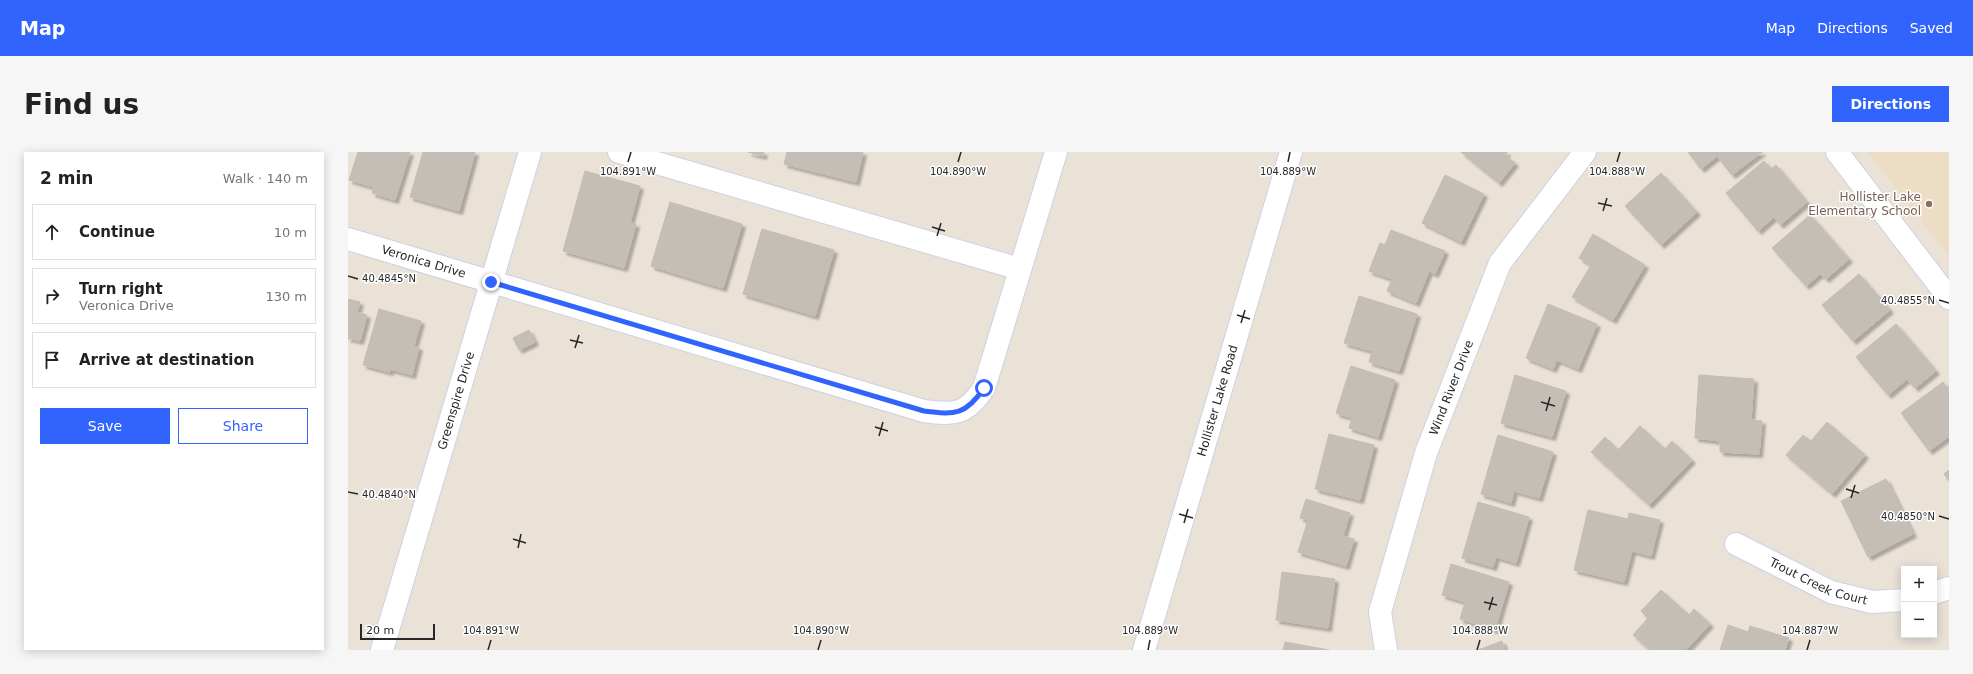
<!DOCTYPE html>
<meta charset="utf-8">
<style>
:root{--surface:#fff;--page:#f6f6f6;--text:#222;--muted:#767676;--line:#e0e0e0;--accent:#3164fd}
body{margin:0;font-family:"DejaVu Sans",sans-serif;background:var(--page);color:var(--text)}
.controls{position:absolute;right:12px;bottom:12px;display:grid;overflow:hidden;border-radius:0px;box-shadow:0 2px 10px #0003}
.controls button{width:36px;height:36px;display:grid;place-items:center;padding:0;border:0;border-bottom:1px solid var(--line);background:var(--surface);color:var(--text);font:20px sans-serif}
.scale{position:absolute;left:12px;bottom:10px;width:75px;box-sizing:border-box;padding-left:4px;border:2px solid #272727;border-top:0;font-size:11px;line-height:14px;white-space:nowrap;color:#272727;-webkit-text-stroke:3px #fff;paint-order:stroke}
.stop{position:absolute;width:12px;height:12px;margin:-9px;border:3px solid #3164fd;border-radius:50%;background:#fff}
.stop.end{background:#3164fd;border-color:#fff;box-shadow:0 1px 4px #0008}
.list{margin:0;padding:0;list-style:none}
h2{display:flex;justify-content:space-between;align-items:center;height:52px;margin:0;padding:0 16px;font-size:17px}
h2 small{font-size:13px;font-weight:400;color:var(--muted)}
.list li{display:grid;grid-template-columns:26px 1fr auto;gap:12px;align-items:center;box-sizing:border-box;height:56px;margin:0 8px 8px;padding:0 8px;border:1px solid var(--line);border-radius:0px}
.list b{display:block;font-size:15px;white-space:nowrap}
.list p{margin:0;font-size:13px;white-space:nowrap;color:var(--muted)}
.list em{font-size:13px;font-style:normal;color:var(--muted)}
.actions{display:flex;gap:8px;padding:12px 16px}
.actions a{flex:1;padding:9px 0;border:1px solid var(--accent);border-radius:0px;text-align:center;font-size:14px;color:var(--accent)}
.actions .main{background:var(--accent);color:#fff}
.icon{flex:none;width:22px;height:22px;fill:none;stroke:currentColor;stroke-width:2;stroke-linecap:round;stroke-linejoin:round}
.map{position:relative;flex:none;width:1601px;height:498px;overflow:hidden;border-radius:0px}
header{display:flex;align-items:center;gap:24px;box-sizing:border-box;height:56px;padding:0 20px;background:var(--accent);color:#fff}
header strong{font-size:19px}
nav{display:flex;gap:22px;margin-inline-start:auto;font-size:14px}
.intro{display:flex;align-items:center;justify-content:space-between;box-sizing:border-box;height:96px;padding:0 24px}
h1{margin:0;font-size:28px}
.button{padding:10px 18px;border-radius:0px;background:var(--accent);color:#fff;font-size:14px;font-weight:700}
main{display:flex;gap:24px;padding:0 24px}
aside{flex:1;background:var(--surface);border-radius:0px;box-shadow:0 2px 10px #0003}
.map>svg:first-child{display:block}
</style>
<header>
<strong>Map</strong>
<nav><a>Map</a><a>Directions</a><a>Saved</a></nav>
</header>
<div class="intro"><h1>Find us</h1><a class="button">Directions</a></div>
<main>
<aside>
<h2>2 min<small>Walk · 140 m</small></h2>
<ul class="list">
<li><svg class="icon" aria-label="ahead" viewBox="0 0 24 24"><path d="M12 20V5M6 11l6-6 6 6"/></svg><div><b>Continue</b></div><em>10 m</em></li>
<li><svg class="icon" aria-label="right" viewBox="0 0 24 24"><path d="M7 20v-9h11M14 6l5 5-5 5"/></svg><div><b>Turn right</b><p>Veronica Drive</p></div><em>130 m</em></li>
<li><svg class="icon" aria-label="arrive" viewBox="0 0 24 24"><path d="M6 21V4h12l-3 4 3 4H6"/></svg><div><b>Arrive at destination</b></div></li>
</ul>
<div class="actions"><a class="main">Save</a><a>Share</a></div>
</aside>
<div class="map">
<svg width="1601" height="498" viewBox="0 0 1601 498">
<defs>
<filter id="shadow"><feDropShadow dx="3.5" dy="3.5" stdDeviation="1" flood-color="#0004"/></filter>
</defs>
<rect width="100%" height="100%" fill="#eae1d7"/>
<!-- education -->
<path fill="#edddc5" d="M1520,0H1601V105Z"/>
<!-- building -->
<path fill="#c5beb7" stroke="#c5bdb1" filter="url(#shadow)" d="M10,0H62L47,48L24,41L26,35L1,28Z
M75,0H127L111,59L62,45Z
M400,0H416L415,4Z
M439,0H515L508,30L436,12Z
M1113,0H1159L1157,3L1167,11L1151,31Z
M1340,0H1414L1384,23L1369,4L1353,17Z
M1416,9L1423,17L1428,13L1459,50L1432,73L1426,65L1410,79L1378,41Z
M237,19L292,34L282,71L288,72L276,116L215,99Z
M1313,21L1349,60L1313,93L1277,54Z
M1097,23L1136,42L1113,90L1074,71Z
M322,50L394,72L375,136L303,114Z
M1462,63L1501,107L1478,127L1472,122L1458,134L1424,96Z
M414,77L486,98L467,164L395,142Z
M1043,78L1097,99L1087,122L1081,119L1068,151L1039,139L1044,127L1021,119L1032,91L1037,93Z
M1245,82L1297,113L1265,168L1224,145L1243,113L1231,106Z
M1511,122L1542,158L1505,189L1474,153Z
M1011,144L1069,162L1051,219L1021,210L1024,199L996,191Z
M0,147L12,150L9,160L19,163L12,189L1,186L0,188Z
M1200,152L1249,172L1230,217L1209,208L1205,217L1178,206Z
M31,157L73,169L66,194L71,195L64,223L42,217V220L15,213Z
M1548,172L1588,219L1567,236L1559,227L1540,243L1508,205Z
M181,178L187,190L171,198L165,186Z
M1003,214L1047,228L1030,285L1001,276L1004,266L988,261Z
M1167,223L1218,239L1204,285L1153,271Z
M1351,223L1406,227L1403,268L1414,269L1411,302L1372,300V289L1347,286Z
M1595,230L1601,238V287L1600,285L1581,299L1553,261Z
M1479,270L1517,303L1484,342L1438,303L1455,283L1463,289Z
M1292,274L1317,297L1324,289L1344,308L1301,353L1243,300L1257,285L1270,298Z
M981,282L1026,293L1012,348L967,337Z
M1150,283L1205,300L1191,346L1166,339L1163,351L1133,342Z
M1601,318V329L1596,322Z
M1538,327L1565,382L1520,405L1493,349Z
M958,347L1002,361L995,384L1006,387L998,414L950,400L960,368L952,366Z
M1130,350L1181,365L1168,411L1148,405L1145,415L1114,406Z
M1240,358L1280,367L1281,361L1312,368L1303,404L1284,399L1276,430L1226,418Z
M1103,412L1161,430L1147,478L1112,467L1117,450L1094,443Z
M934,420L987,427L980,476L928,468Z
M1313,438L1341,463L1346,457L1362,472L1338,498H1302L1285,483L1300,466L1293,459Z
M1380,473L1400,480L1402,474L1441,486L1437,498H1372Z
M1154,489L1157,498H1130Z
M937,490L981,498H935Z"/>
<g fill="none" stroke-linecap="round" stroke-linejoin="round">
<!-- minor casing -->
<g stroke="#ccd2e1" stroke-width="24">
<g id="minor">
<path d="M271,0L672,117"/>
<path d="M1489,0L1601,146"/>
<path id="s1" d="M0,87L576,259C607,263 618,263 636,236L708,0"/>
<path id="s2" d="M1388,392L1483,440L1524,450L1556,448"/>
<path d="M1586,441L1601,436"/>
<path id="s3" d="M34,498L182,0"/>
<path id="s4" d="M796,498L943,0"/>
<path id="s5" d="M1038,498L1032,460L1078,301L1152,111L1237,0"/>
</g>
</g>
<!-- minor -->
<use href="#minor" stroke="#fff" stroke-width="22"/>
</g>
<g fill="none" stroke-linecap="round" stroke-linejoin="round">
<!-- route -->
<path stroke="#3164fd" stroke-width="5" d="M143,130L576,259C607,263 618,263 636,236"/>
</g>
<!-- ticks -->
<path fill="none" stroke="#272727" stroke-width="1.5" d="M280,10L283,0M610,10L613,0M940,10L942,0M1269,10L1272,0M1250,51L1264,54M1255,59L1259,46M584,75L597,79M589,84L593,71M0,124L10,127M1591,148L1601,151M889,163L902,167M893,171L897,158M222,188L235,191M227,196L231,183M1193,250L1207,254M1198,259L1202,245M527,275L540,279M531,284L535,270M1498,337L1511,341M0,340L10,342M1503,346L1507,333M831,362L845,366M1591,364L1601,367M836,371L840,357M165,387L178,391M170,396L173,382M1136,450L1149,453M1141,458L1145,445M140,498L143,488M470,498L473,488M800,498L802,488M1129,498L1132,488M1459,498L1462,488"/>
<!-- markers -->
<circle fill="#8d6e63" stroke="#fff" stroke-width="1.5" cx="1581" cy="52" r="4"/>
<g text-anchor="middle" stroke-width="3" stroke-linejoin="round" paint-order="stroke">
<!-- education labels -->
<g font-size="12" fill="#785e54" stroke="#fff" text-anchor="end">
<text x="1573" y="49">Hollister Lake<tspan x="1573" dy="14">Elementary School</tspan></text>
</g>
<!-- street labels -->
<g font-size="12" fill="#272727" stroke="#fff">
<text dy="4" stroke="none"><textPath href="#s1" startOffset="79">Veronica Drive</textPath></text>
<text dy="4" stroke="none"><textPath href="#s5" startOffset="274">Wind River Drive</textPath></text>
<text dy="4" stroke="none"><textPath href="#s3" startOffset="260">Greenspire Drive</textPath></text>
<text dy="4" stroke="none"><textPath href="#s4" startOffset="260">Hollister Lake Road</textPath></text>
<text dy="4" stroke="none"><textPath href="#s2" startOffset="91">Trout Creek Court</textPath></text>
</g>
</g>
<g font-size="10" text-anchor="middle" fill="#272727" stroke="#fff" stroke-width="3" stroke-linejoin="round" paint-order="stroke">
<text x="280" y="23">104.891°W</text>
<text x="610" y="23">104.890°W</text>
<text x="940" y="23">104.889°W</text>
<text x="1269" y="23">104.888°W</text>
<text x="41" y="130">40.4845°N</text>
<text x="1560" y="152">40.4855°N</text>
<text x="41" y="346">40.4840°N</text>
<text x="1560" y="368">40.4850°N</text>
<text x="143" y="482">104.891°W</text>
<text x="473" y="482">104.890°W</text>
<text x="802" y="482">104.889°W</text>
<text x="1132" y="482">104.888°W</text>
<text x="1462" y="482">104.887°W</text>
</g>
</svg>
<div class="controls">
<button>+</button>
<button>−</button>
</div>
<div class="scale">20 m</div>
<div class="stop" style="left:636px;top:236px"></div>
<div class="stop end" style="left:143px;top:130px"></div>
</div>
</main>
